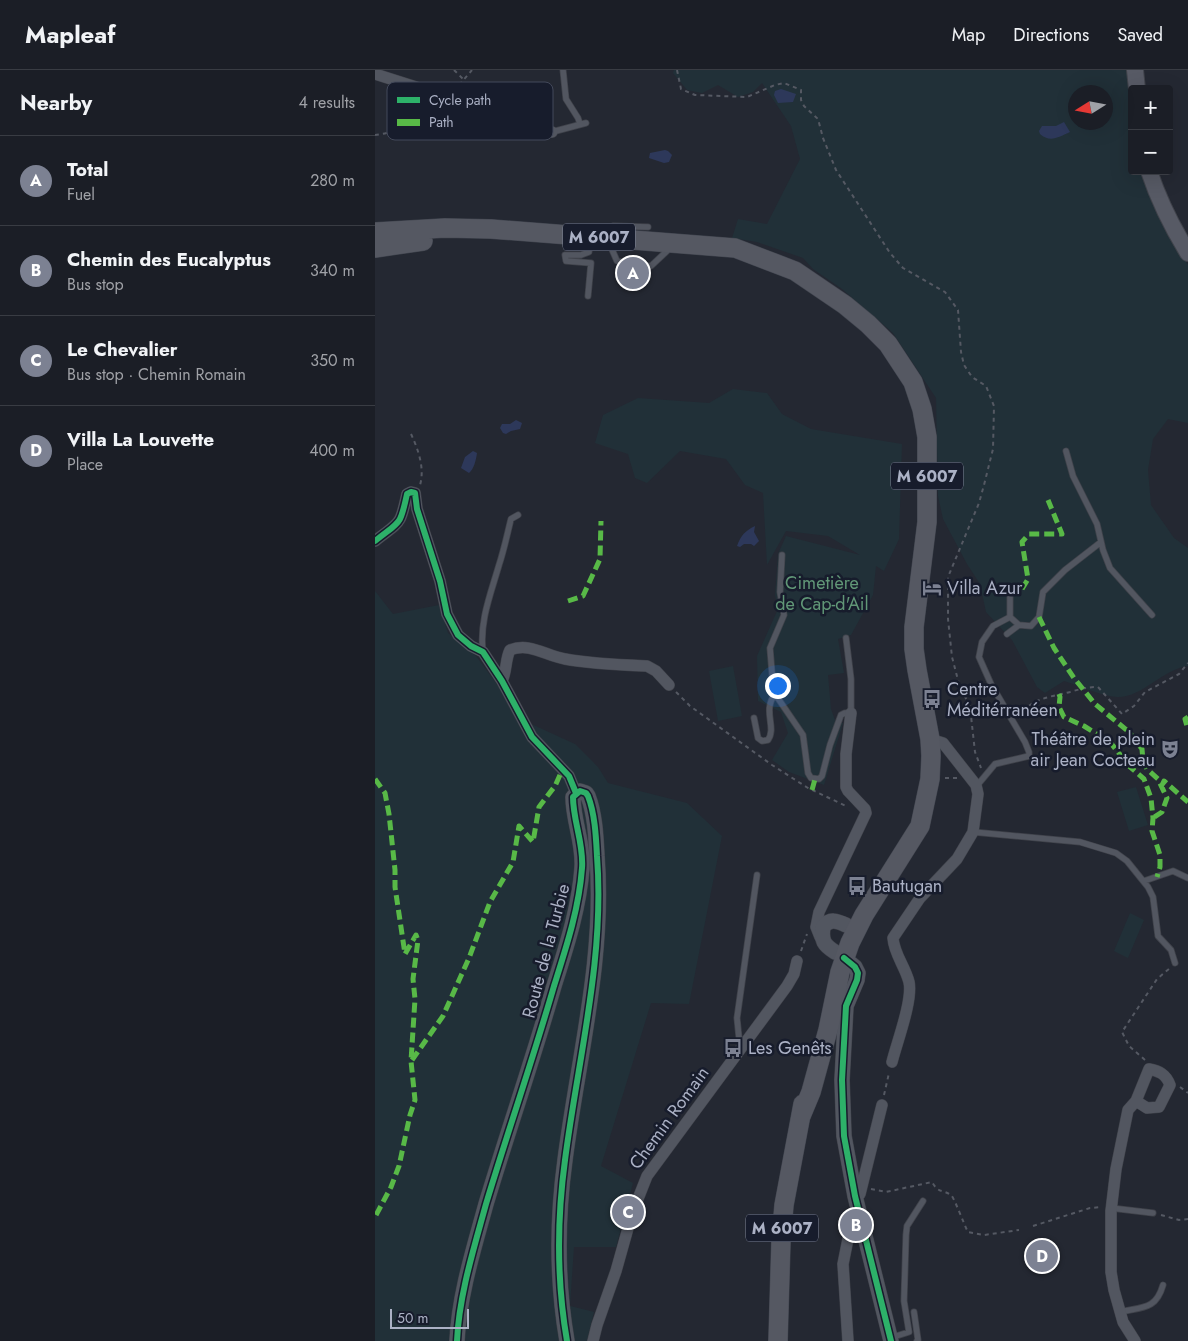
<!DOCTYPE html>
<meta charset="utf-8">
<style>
:root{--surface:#1b1e26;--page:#24272e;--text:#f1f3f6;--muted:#a0a2a7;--line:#393c43;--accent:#7c8192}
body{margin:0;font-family:Jost,sans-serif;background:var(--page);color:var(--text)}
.controls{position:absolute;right:15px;top:15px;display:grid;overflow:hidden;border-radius:5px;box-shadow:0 5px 20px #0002}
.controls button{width:45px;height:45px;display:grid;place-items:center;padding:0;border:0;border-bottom:1px solid var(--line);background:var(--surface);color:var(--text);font:25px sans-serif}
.compass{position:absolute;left:693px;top:15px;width:45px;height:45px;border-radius:50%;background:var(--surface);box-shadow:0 5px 20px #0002;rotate:259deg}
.scale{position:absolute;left:15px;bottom:12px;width:79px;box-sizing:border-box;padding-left:5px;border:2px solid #abb1c5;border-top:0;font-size:14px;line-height:18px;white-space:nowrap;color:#abb1c5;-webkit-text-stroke:4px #171c2c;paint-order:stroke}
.you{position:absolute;left:402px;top:615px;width:18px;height:18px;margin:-12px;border:4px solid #fff;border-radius:50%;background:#1a73e8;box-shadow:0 0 0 8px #1a73e833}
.badge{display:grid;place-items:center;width:32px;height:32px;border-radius:50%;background:var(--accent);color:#fff;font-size:16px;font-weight:700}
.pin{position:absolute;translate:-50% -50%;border:2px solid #fff;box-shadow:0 1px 5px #0006}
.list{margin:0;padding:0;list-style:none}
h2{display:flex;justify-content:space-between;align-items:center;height:65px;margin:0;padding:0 20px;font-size:21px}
h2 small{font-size:16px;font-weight:400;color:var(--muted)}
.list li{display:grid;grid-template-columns:32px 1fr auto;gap:15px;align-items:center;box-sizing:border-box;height:90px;padding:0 20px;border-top:1px solid var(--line)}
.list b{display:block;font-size:19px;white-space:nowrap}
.list p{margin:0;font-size:16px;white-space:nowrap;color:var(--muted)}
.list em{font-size:16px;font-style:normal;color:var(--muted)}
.map{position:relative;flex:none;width:813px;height:1271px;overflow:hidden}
header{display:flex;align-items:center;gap:30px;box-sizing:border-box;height:70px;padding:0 25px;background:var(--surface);border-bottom:1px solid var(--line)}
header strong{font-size:24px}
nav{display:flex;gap:28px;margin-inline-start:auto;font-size:18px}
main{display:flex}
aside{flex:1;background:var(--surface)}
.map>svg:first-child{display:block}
</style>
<header>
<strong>Mapleaf</strong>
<nav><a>Map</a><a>Directions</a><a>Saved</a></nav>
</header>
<main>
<aside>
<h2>Nearby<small>4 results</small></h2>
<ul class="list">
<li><span class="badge">A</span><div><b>Total</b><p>Fuel</p></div><em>280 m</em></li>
<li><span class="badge">B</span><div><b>Chemin des Eucalyptus</b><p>Bus stop</p></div><em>340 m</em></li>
<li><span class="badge">C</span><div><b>Le Chevalier</b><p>Bus stop · Chemin Romain</p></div><em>350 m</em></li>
<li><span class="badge">D</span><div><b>Villa La Louvette</b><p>Place</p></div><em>400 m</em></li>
</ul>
</aside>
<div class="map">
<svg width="813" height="1271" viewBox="0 0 813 1271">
<rect width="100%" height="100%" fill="#242832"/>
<!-- green -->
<path fill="#213038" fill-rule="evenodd" d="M299,0H755L757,23V101H768L793,161L813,195V353L793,349L778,369L773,400L776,435L799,468L813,478V596C788,599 767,628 742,627C726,626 705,616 689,611L670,623L662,617L637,570L611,542L605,514L592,494L568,449L563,426L561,328L518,263L467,219L438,199L428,188L382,172L357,168L363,149L392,154L425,89L416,56L387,13L378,22L363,27L343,15L327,23L312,20L298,3ZM700,22H730V52H700Z
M358,319L392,323L407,344L436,359L527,374L524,469L509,501L501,496L498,525L476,565L463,569L469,603L453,605L456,639L460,650L468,653L449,715L414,702L397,690L413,663L406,642L383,631L382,586L403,539L400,525L403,484L411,466L485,485L453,466L411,461L392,495L388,423L370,415L351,389L305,381L272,413L260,408L253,384L220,373L228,345L263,328L334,333Z
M0,521L18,544L64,535L73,563L101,586L124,617L154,653L200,674L223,697L233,713L312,733L347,766L314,934L276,933L226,1096L258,1113L241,1177H199L195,1236L219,1242L212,1271H0Z
M358,596L367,646L343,651L334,601Z
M761,717L773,755L754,761L742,722Z
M755,843L769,850L753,888L739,881Z"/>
<!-- water -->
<path fill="#2d385a" d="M406,19L421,24L418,32L403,33L399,25L400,21Z
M689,52L695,62C684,67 675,73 665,64L664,61L667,56H681Z
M290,80L293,81L297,85L294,92L289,93L274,88L275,83Z
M141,350L147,353L145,359L136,361L131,364L128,363L125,358L127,354H135Z
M98,381L102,383C101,390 99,399 94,403L86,398L90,387Z
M380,456L379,462L384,471L379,476L376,474H369L365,477L362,476C366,465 370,461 380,456Z"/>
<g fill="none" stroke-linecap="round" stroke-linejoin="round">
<!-- service casing -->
<g stroke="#40434b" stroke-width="7">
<path id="service" d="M188,0L191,29L203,48L205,54
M177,62L211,53
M236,165L238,156L273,157
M235,175L242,191L258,194
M269,196H276L292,181
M213,226L216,193L191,191L190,185H206L214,182V174
M691,381L698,406L722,454L728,480L735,498L777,545
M635,547V518
M632,564L644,555
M108,582C104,552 116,523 124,495C129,480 132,465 136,449L143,445
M400,624L428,665L433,703L436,708L444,709L447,706L455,675L466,645L470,643H476V609L471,568
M379,648L383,668L387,671L393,670C402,657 387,641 400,624L398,616L395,578L409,545L405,522L407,485
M601,715L605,712L620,694L654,686V682L650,672L616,614L604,587L607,572L618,556L635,547L644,555L656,556L664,547L668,522L690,500L726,472
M598,762L705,772L741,783L752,791L773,817L778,827L783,866L796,880L800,893
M769,811L798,801L813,808
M367,976L364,968L362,948L382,805
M736,1138L778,1143
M539,1242L543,1270L542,1271
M745,1242C767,1237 781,1240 788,1215
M515,1268L534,1262L529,1231L531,1165L532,1156L548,1131"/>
</g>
<!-- minor casing -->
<g stroke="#40434b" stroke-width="12">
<path id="minor" d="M0,4L66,25L97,49L121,60L136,63L177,62
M0,471C25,451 25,457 32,424L36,422L40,423L42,439L65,511L72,544L83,565L96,576L108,582L127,611L157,667L194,706L201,723
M127,611C132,601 130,590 135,580C155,572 171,586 190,589C217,594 245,595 272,596L281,601L294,615
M445,867L441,857L444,842L491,743L490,739L473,721L471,717V684L476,643
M517,992C522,972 538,930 534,912C530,896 519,884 518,868L545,828L582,789L598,762L603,724L601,715L568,673L555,669
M480,1126L485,1124L507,1035
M218,1271L222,1255L241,1201L257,1144L272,1106L412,916L419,904L422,891
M473,1271L468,1194L477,1149L484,1144
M760,1271L748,1252L739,1220L736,1202V1141L741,1099L753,1040L761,1031L774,999C784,1001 791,1004 795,1015L784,1037L772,1038L761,1031"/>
</g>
<!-- tertiary casing -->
<g stroke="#40434b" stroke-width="16">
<path id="tertiary" d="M460,882C449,875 446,871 448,857C455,848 462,851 471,855
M469,888L480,897L483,903L482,910L471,936L467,1010L469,1066L480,1126L516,1271
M82,1271C84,1225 99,1178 111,1134C133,1061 158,989 179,916C191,878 204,839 207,798C209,774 198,751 198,727L205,721L211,723L213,726C220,744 221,767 222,786C230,888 203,989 190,1090C182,1149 182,1213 192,1271"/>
</g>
<!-- secondary casing -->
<g stroke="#40434b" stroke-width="18">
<path id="secondary" d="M760,0L762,19
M774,101C784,131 797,157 813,183"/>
</g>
<!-- primary casing -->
<g stroke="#41454f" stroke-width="20">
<path id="primary" d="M0,162L70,158L116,159L360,178L420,201L470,235L493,254L513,274L538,312L547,339L552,367V452L539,557V579L542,600L555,669L556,686L555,709L545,756L489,845L475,873L465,902L453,960L436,1022L426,1046
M0,178L48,171
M403,1271L406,1170L409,1135L428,1034"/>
</g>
<!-- path -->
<path stroke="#555963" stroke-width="2" stroke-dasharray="4 4" stroke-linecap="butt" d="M79,0L89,10
M302,0L306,19L320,25L372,27L400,15L409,13L426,20V30L429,36L443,49L448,68L461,100L515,183L528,198L570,222L583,240L586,282L589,295L597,307L611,316L619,336L618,379L609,415L604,433L573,507V549L577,587L584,614L595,637L600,682L606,698
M79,21L97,0
M0,65C19,63 53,52 66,37
M36,364C43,379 50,398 45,415
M301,622L315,636L397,695L433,718L471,736
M644,648C654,628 676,627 695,622C705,619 713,617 723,617L747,644L759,636L770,622L804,604L813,593
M570,708H583
M426,881L432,864
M770,990L754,976L747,962L782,909L795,898
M805,1017L813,1023
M509,1025L514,1003
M496,1119L511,1122L557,1112C564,1124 567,1119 576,1125C579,1127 590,1157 593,1162L609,1165L644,1160
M786,1145L804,1150L813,1149
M658,1156L715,1138L727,1137"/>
<!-- service -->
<use href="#service" stroke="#525660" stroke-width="5.5"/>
<!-- minor -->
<use href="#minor" stroke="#525660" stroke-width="11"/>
<!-- tertiary -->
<use href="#tertiary" stroke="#525660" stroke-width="15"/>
<!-- secondary -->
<use href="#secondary" stroke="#575a65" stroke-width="16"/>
<!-- primary -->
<use href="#primary" stroke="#555862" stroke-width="19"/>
<!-- quiet -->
<path stroke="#58b947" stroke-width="5" stroke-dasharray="10 5" stroke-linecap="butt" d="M647,519L653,509L647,472L654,464H687L673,430
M193,531L208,526L225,489L226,451
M664,547L679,578L699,608L720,634L754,662L767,679L768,691L772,699L783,709L792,728L787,742L778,748
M684,624L685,627L684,637L689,647L709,656L735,672L754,696L769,709L776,728L778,748L777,761L785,785V797L782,807
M813,647L810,649L813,660
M0,709L10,723L14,744L20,800V817L30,884L41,865L43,870L38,909L40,929L36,991L40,1030L35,1045L24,1096L16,1117L0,1147
M786,717L789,711L813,732
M437,720L440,709
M37,990L68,946L94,888L115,832L138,792L144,756L158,772L164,737L180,716L185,705"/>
<!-- cycleway casing -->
<g stroke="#171c2c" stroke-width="9">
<path id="cycleway" d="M0,471C25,451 25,457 32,424L36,422L40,423L42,439L65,511L72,544L83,565L96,576L108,582L127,611L157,667L194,706L201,723
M469,888L480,897L483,903L482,910L471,936L467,1010L469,1066L480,1126L516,1271
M82,1271C84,1225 99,1178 111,1134C133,1061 158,989 179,916C191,878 204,839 207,798C209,774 198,751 198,727L205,721L211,723L213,726C220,744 221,767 222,786C230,888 203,989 190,1090C182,1149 182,1213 192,1271"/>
</g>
<!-- cycleway -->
<use href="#cycleway" stroke="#2db169" stroke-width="6"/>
</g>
<!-- icons -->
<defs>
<g id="hotel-bare" transform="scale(1.5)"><path d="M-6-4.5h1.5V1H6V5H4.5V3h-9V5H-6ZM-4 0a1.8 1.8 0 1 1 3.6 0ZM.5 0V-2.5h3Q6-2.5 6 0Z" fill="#7c8192" stroke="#171c2c" stroke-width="2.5" paint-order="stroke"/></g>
<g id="bus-bare" transform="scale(1.5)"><path d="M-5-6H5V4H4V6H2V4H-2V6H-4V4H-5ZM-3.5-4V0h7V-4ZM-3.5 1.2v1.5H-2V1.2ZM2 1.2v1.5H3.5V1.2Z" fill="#7c8192" stroke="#171c2c" stroke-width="2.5" paint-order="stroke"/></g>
<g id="theatre-bare" transform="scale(1.5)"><path d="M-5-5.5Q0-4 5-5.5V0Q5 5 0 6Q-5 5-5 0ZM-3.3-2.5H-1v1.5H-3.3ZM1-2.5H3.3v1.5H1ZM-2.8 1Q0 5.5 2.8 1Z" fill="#7c8192" stroke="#171c2c" stroke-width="2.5" paint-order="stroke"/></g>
</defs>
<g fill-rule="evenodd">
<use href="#hotel-bare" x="557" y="518"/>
<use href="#bus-bare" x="557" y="629"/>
<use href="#theatre-bare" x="795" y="679"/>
<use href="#bus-bare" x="482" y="816"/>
<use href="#bus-bare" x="358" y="978"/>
</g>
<g text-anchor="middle" stroke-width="5" stroke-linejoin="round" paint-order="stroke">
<!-- shield labels -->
<g fill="#171c2c" stroke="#7f8497" stroke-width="1">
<rect x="188" y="153.5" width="72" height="27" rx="4"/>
<rect x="516" y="392.5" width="72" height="27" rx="4"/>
<rect x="371" y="1144.5" width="72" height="27" rx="4"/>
</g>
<g font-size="16" font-weight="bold" fill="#abb1c5">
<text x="224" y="173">M 6007</text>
<text x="552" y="412">M 6007</text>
<text x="407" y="1164">M 6007</text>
</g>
<!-- park labels -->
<g font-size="18" fill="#619777" stroke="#171c2c">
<text x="447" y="519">Cimetière<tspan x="447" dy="21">de Cap-d'Ail</tspan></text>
</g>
<!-- poi labels -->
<g font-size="18" fill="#abb1c5" stroke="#171c2c" text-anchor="start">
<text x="572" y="524">Villa Azur</text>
<text x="572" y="625">Centre<tspan x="572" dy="21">Méditérranéen</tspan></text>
<text x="780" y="675" text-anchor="end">Théâtre de plein<tspan x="780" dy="21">air Jean Cocteau</tspan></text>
<text x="497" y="822">Bautugan</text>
<text x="373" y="984">Les Genêts</text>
</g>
<!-- street labels -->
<g font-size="18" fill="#abb1c5" stroke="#171c2c">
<text transform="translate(171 881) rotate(-75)" y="6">Route de la Turbie</text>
<text transform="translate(294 1048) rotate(-54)" y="6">Chemin Romain</text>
</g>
</g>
<!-- legend -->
<rect x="12" y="12" width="166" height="58" rx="8" fill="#171c2c" stroke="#43495a" stroke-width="1"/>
<rect x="22" y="27" width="23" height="6" fill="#2db169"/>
<rect x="22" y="49" width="23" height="7" fill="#58b947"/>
<g font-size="14" fill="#abb1c5">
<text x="54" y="35">Cycle path</text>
<text x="54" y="57">Path</text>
</g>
</svg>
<div class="controls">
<button>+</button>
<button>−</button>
</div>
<svg class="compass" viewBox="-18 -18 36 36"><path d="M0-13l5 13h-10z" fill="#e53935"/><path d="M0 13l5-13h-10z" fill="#a0a2a7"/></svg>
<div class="scale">50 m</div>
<div class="you"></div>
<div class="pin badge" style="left:258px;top:203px">A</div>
<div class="pin badge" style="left:481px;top:1155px">B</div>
<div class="pin badge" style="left:253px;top:1142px">C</div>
<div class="pin badge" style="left:667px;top:1186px">D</div>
</div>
</main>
